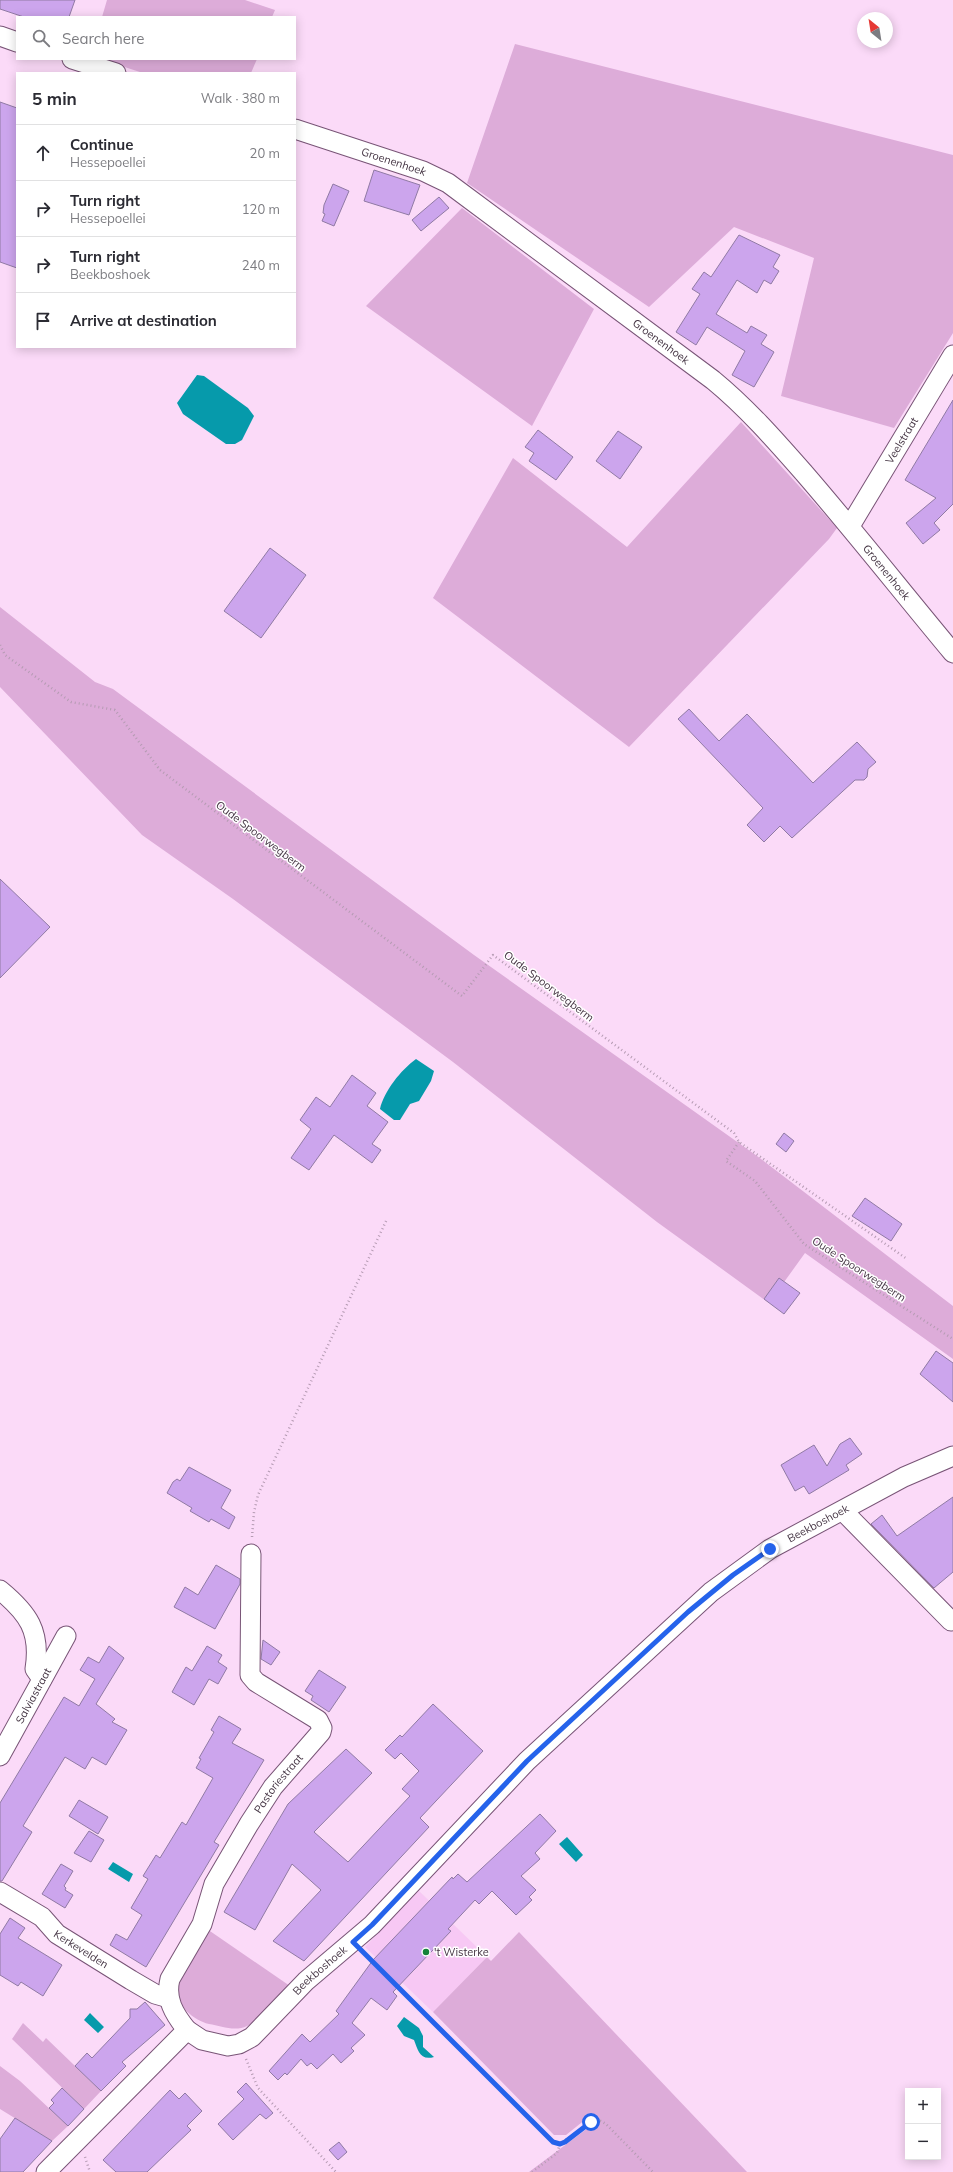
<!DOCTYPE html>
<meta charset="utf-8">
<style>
:root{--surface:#fff;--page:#f7f7f7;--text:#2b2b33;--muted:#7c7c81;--line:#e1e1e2}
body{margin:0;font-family:Mulish,sans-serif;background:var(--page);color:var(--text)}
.controls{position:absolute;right:12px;bottom:12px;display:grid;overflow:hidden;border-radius:0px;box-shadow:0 2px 10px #0003}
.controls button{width:36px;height:36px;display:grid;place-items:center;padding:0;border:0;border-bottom:1px solid var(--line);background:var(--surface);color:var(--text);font:20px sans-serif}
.compass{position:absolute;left:857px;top:12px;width:36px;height:36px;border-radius:50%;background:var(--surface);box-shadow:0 2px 10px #0003;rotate:330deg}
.stop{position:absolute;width:12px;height:12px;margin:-9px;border:3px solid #2563eb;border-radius:50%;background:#fff}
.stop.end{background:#2563eb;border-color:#fff;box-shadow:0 1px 4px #0008}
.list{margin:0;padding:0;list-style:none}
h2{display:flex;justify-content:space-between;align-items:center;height:52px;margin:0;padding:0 16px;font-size:17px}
h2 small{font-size:13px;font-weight:400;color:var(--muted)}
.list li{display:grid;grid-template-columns:26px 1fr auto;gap:12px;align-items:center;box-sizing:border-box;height:56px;padding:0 16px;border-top:1px solid var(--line)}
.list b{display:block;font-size:15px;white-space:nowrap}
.list p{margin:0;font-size:13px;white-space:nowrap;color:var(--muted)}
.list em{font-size:13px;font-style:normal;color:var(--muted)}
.icon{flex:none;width:22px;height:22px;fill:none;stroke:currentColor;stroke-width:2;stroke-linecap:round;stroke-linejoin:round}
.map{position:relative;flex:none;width:953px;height:2172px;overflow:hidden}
.search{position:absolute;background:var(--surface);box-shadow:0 2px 10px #0003;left:16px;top:16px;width:280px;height:44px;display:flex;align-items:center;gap:10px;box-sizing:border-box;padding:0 14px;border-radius:0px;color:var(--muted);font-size:15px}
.panel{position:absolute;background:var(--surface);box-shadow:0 2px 10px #0003;left:16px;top:72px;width:280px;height:276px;border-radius:0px}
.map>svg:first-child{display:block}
</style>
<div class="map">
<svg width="953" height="2172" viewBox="0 0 953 2172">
<rect width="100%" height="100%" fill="#fbdaf8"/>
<!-- built -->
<path fill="#f7c8f4" d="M419,1891L487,1957L433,2012L365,1947Z"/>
<!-- green -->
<path fill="#ddacd9" d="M107,0H245L275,10L272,17H102Z
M515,44L953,155V333L894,428L781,396L814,258L734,227L649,307L467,183Z
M100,59H257L251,73H143Z
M462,208L594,309L532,426L366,306Z
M741,422L837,528L829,539L629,747L433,598L513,458L627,547Z
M0,607L95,682L113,689L474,955L757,1156L953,1306V1359L805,1253L769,1303L657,1222L453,1062L233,899L142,835L0,687Z
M207,1929L290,1986C279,1996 259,2020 247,2026C235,2032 221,2026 209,2024C190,2019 170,2000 179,1979C185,1962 198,1945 207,1929Z
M519,1932L747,2172H529L592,2125L586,2119L566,2135H554L433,2012L487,1957L491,1961Z
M23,2023L43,2042L46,2038L101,2091L84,2109L12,2039Z
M0,2066L20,2081L68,2126L52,2141L0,2109Z"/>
<!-- water -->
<path fill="#069aab" d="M197,375L204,376L248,408L254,416L242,440L235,444H226L183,414L177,403Z
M416,1059L434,1071L431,1081L419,1101L410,1104L400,1120H394L380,1109C384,1091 401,1070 416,1059Z
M567,1837L583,1855L576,1862L559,1844Z
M113,1862L133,1874L129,1882L108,1869Z
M90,2013L104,2027L98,2033L84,2020Z
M404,2017L419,2028L423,2036V2047L434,2057C420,2061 418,2050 414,2040L404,2036L397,2026Z"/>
<!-- building -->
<path fill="#cca5ed" stroke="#907aa4" d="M0,0H75L69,17H24L0,9Z
M0,102L17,108V268L0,262Z
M374,170L420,185L409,215L364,201Z
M333,184L349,191L334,226L322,221L325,214L323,213L324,205Z
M439,197L449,208L421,231L412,220Z
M739,235L780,255L773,267L779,271L771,284L764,280L757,293L737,280L716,314L747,333L751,326L767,335L761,344L774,352L754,387L732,375L745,351L707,327L696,345L676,332L700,294L692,289L704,272L711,277Z
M953,400V504L934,523L940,530L923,544L906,523L936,498L905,480Z
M538,430L573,457L556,480L529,461L534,453L525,447Z
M618,431L642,447L620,479L596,461Z
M270,548L306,575L261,638L224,611Z
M689,709L719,741L747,714L813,783L857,742L876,762L868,769L867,777L864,780H855L792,838L780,826L764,842L747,825L763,808L678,719Z
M0,879L50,927L0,978Z
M352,1075L376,1093L367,1106L388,1122L372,1144L381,1150L372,1163L334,1135L309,1170L291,1158L311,1129L300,1120L316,1097L330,1107Z
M784,1133L794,1141L786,1152L776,1144Z
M865,1198L902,1224L891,1241L852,1216Z
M779,1278L800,1293L784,1314L764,1299Z
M936,1351L953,1363V1402L920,1374Z
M850,1438L862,1454L846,1465L849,1470L809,1494L804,1486L795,1491L781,1465L814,1445L827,1466L840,1444Z
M189,1467L231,1490L221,1508L235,1517L229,1529L211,1519L209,1522L190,1511L192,1508L167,1493L173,1482L177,1479L180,1481Z
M953,1497V1572L934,1588L871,1524L882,1515L897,1536Z
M216,1565L240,1579V1584L215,1629L174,1607L185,1587L198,1595Z
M263,1640L280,1652L271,1665L261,1659Z
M109,1646L124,1658L96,1704L115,1719L112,1722L127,1730L106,1765L92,1757L85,1769L65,1757L23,1826L32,1832L2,1881H0V1803L64,1697L79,1706L95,1679L80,1670L88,1657L99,1663Z
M207,1646L222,1655L218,1662L227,1668L218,1684L209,1679L194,1705L172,1692L186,1667L192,1671Z
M319,1670L346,1687L329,1712L311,1700L313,1696L305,1691Z
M433,1704L483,1751L420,1818L429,1827L304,1961L273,1941L321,1890L292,1864L255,1930L224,1912L288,1804L346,1749L372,1773L314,1832L348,1862L410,1796L402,1789L419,1771L401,1753L395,1759L385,1750L400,1735L402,1737Z
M219,1716L241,1729L232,1743L264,1760L214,1842L219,1845L146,1967L110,1945L116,1934L127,1940L142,1915L131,1908L148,1879L143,1876L156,1855L160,1858L182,1822L186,1825L213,1778L196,1768L201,1759L199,1758L214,1732L211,1730Z
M79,1800L108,1817L98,1834L69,1816Z
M540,1814L556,1831L535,1853L540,1859L521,1876L536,1890L529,1897L532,1900L516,1915L492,1891L479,1904L475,1900L448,1929L451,1931L393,1992L397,1996L387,2010L371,1998L352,2023L365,2035L351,2048L354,2051L341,2063L333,2054L317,2069L311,2063L307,2066L301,2059L287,2075L285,2073L278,2080L269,2071L302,2034L310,2042L339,2014L336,2011L373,1960L452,1877L453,1879L458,1874L467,1882Z
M89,1831L104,1840L91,1862L74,1853Z
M61,1864L73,1871L64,1886L66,1888L65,1890L73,1895L65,1908L42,1894Z
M10,1918L25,1928L18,1938L62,1965L43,1996L21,1982L18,1986L0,1975V1934Z
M145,2002L165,2025L122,2062L126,2066L101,2091L75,2066L87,2053L92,2058L130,2018V2009H137Z
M246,2083L273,2113L266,2119L260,2114L233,2140L218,2124L244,2099L237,2092Z
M62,2088L84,2109L68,2126L49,2108L54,2103L51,2100Z
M170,2090L179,2099L185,2093L202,2111L187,2126L191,2130L147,2172H116L103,2160Z
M15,2118L52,2141L23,2172H0V2139Z
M339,2142L347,2152L338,2160L329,2150Z"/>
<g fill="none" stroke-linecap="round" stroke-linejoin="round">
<!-- minor casing -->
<g stroke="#785476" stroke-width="21">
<g id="minor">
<path d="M0,36L17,42"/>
<path d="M72,59L116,73"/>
<path id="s1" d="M295,129L423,171L448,183L713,380C747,408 775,440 804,473C855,532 903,593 953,653"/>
<path id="s2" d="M850,526L953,355"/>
<path d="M843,1511L951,1621"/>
<path d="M0,1590C28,1613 41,1631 35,1669L42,1679"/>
<path id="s3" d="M0,1756L66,1636"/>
<path id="s4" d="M0,1892L42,1917L57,1934L131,1980L155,1994L169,1998"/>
<path id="s5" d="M187,2030C174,2014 165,1999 170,1979L202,1924L214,1884L249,1824L273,1787L321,1732L322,1728L318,1720L256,1682L250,1675L251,1554"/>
<path id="s6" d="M46,2172L187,2030L202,2040L228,2046L239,2044L252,2037L306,1981L372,1925L527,1761L711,1592L770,1549L904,1477L953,1456"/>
</g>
</g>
<!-- path -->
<path stroke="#b59bb3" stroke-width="2.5" stroke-dasharray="1 3" stroke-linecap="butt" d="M0,645L5,655L71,702L115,710L160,770L462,996L493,955L734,1133L739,1142L907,1259
M739,1142L726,1161L755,1181L804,1244L953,1339
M252,1537L254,1512L258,1495L387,1219
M365,1954L553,2141L560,2144
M246,2059L258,2088L336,2172
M85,2157L90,2172
M532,2172L557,2153L560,2144L591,2122L601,2121L606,2124L653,2172"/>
<!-- minor -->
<use href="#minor" stroke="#fff" stroke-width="19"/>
</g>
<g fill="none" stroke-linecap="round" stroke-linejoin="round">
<!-- route -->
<path stroke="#2563eb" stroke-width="5" d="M591,2122L565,2142L560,2144L553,2142L353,1942L372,1925L527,1761L688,1612L733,1575L770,1549"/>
</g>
<!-- markers -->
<circle fill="#148339" stroke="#fff" stroke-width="1.5" cx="426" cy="1952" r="4"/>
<g text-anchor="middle" stroke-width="3" stroke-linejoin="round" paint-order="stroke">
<!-- street labels -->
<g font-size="11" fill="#443443" stroke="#fff">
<text dy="4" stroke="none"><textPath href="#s1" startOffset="104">Groenenhoek</textPath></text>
<text dy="4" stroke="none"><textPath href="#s1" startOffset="428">Groenenhoek</textPath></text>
<text dy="4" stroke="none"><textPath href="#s2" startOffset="100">Veelstraat</textPath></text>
<text dy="4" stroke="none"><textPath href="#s1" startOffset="752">Groenenhoek</textPath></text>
<text transform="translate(261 836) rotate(37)" y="4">Oude Spoorwegberm</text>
<text transform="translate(549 986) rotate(37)" y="4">Oude Spoorwegberm</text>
<text transform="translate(859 1269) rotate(33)" y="4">Oude Spoorwegberm</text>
<text dy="4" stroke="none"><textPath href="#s6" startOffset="1038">Beekboshoek</textPath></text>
<text dy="4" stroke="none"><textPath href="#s3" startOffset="69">Salviastraat</textPath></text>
<text dy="4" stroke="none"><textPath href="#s5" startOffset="281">Pastoriestraat</textPath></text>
<text dy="4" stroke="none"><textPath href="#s4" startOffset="100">Kerkevelden</textPath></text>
<text dy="4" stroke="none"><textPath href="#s6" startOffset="366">Beekboshoek</textPath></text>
</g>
<!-- poi labels -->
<g font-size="11" fill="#443443" stroke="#fff" text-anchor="start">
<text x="434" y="1956">'t Wisterke</text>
</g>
</g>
</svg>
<div class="controls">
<button>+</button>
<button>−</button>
</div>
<svg class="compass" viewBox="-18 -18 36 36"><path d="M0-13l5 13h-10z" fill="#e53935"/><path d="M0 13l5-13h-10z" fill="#7c7c81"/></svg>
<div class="stop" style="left:591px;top:2122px"></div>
<div class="stop end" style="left:770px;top:1549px"></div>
<div class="search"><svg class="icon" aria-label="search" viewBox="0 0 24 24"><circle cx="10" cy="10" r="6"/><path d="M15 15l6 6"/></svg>Search here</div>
<section class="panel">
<h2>5 min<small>Walk · 380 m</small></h2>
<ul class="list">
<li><svg class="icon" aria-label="ahead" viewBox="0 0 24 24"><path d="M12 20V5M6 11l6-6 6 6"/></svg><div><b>Continue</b><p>Hessepoellei</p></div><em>20 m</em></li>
<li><svg class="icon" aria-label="right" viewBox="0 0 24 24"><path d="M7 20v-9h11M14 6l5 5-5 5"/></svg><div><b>Turn right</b><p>Hessepoellei</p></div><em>120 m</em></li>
<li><svg class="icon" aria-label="right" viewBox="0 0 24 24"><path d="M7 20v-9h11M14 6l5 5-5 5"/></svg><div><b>Turn right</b><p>Beekboshoek</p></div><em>240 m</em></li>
<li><svg class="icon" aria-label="arrive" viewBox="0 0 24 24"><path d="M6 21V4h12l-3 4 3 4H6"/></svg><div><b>Arrive at destination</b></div></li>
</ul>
</section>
</div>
